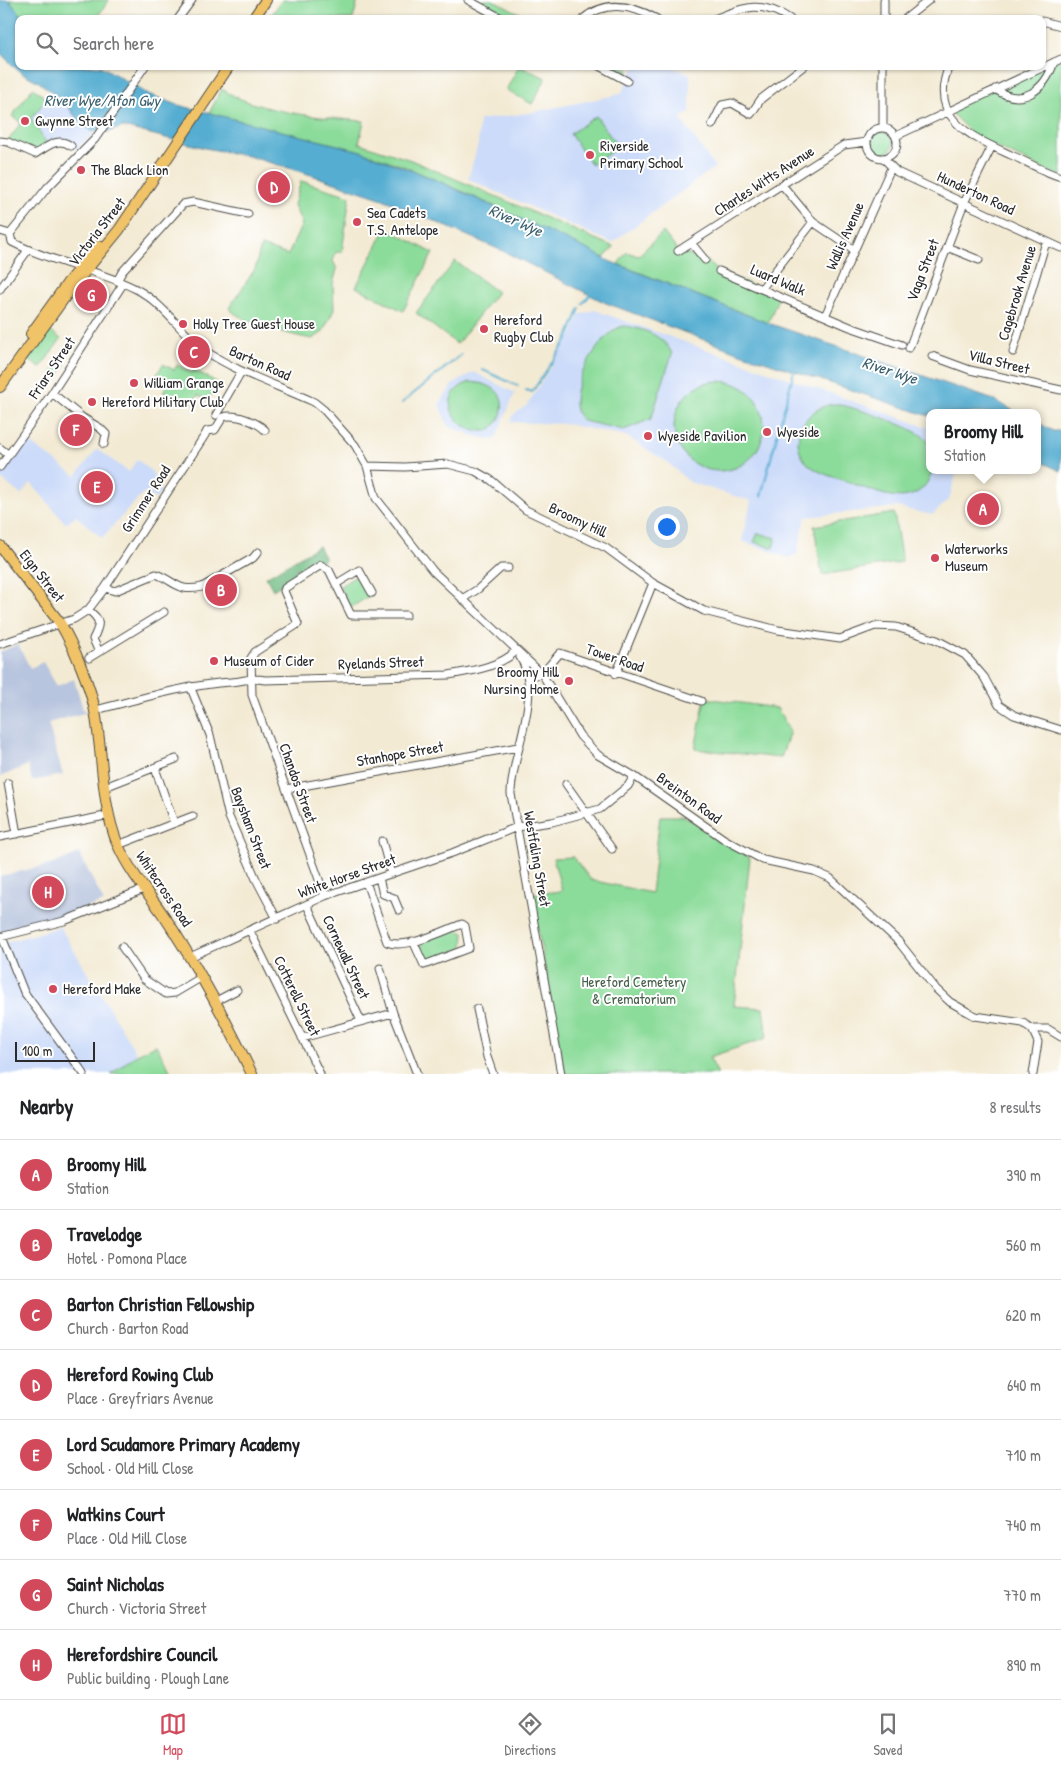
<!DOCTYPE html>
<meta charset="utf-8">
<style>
:root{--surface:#fff;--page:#f6f6f6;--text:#202124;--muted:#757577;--line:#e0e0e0;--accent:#d1495b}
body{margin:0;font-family:"Patrick Hand",sans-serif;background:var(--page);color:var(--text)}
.scale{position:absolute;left:15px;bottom:12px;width:80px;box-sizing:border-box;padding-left:5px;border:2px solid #2b2b2b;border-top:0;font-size:14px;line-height:18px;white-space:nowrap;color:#2b2b2b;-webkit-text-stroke:4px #fff;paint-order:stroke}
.you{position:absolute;left:666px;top:526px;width:18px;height:18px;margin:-12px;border:4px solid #fff;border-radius:50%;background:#1a73e8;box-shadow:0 0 0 8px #1a73e833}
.badge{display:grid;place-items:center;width:32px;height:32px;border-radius:50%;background:var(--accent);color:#fff;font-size:16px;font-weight:700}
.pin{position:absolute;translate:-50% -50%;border:2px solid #fff;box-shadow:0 1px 5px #0006}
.popup{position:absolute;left:926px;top:409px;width:115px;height:65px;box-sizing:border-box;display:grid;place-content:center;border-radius:10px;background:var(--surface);filter:drop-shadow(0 1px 4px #0005);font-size:16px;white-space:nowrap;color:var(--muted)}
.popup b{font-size:19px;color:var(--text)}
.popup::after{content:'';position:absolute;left:50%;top:100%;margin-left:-10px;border:10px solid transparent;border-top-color:var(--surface)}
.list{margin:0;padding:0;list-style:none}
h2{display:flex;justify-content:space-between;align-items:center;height:65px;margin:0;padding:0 20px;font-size:21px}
h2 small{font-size:16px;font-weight:400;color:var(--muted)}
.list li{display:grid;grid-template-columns:32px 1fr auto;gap:15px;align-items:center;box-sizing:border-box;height:70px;padding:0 20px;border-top:1px solid var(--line)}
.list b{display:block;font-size:19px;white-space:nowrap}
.list p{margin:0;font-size:16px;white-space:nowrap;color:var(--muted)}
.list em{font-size:16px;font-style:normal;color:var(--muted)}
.icon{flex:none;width:28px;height:28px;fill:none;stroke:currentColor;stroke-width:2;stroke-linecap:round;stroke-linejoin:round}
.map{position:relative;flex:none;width:1061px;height:1074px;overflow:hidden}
.search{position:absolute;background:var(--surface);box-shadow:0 1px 4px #0004;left:15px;right:15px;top:15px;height:55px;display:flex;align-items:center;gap:12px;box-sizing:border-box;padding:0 18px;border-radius:10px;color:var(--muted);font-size:19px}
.sheet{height:625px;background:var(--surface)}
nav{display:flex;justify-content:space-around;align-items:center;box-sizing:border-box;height:70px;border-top:1px solid var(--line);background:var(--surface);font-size:14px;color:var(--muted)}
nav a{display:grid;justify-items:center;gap:2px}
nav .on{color:var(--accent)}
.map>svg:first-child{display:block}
</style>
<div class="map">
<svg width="1061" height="1074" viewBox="0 0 1061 1074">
<rect width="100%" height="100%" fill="#fff"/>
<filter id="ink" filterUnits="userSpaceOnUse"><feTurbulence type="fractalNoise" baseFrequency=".02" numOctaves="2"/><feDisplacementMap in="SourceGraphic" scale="10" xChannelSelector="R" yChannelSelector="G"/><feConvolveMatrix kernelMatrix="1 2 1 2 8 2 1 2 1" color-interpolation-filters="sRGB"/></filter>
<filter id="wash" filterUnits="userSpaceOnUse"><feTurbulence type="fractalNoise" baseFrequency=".0096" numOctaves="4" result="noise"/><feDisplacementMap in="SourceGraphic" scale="20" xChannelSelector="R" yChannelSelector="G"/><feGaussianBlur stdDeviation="1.12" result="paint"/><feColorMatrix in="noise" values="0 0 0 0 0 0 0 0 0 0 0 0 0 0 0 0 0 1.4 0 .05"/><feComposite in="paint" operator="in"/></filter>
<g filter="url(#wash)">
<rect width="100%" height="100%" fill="#f3ead3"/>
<!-- built -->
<path fill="#ccdbf9" d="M635,66H669L690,74V112L680,118L715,167L617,239L612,243L468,179L478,144L479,120L528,113L621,94Z
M52,93L67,104L73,114L95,132L76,151L69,143L47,144L31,118Z
M594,310L929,428V470H957L949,500L932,515L897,507L806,517L797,554L788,558L742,541L751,501L689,482L667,462L626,436L566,424L511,422L513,415L527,405L536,391L572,333L579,315Z
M474,372L515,393L495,440L474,436L448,426L439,405L452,385Z
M25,439L76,476L97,449L129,472L137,459L152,472L161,491L156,499L144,492L102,538L76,516L66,524L31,483L21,495L0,478V472Z
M60,927L137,1054L111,1074H0V944Z"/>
<!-- industrial -->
<path fill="#b8c5de" d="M18,644L30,668L43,662L57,686L74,679L83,709L88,712L48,723L63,775L32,781L28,765L0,777V652Z
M79,853L104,902L0,935V876L53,864Z"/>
<!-- green -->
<path fill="#8bdb9a" stroke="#5b8362" d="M9,0H109L96,19H71L61,12L52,19H24Z
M282,0H358L353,19H269Z
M483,0H493L531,19H517L503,12L501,15L480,5Z
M1061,58V177L976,138L948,110Z
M519,66L546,78L532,104L506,90Z
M606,66H622L629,70L625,77Z
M33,88L47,99L31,118L47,144L35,151L8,141L21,123L12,116Z
M222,89C255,112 324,118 364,121L359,143L411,160L614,247L604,258L464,192L406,167L361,151L209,113Z
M596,116L618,147L592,165L570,134Z
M871 143a11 11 0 1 1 22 0a11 11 0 1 1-22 0Z
M301,181L350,196L342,252H336L333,261L337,269L333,284L334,310L322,333L312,339C295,336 238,322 229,308L255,269L261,246L288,255L302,224L294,205Z
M386,228L433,253L403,311L356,287Z
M663,232L678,251L705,260L719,271L779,296L768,323L618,264L627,252L638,256Z
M455,261L497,292L457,344L416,313Z
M624,326C642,328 665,336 672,354L651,419L624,430L583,421C557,401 601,329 624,326Z
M46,328L61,339L40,368L26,358Z
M59,363L66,365L55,380L52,374Z
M163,364L174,370L177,365L192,373L194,370L218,383L208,401L198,395L193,404L176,394L173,398L163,392L166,387L154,380Z
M674 426a45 45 0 1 1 90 0a45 45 0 1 1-90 0Z
M470,382C492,383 509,394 500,417C497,424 493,428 487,431C454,433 433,395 470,382Z
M837,404C853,407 924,429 929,443C932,450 929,463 929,470H933C918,514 879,493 849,482C835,477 818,474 807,463C785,439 808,404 837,404Z
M894,513L902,562L822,575L814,526Z
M758,533L776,538L773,548L754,542Z
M356,576H359L371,595L350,608L340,586Z
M705,698L777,708L790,731L781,758L695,749Z
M660,816H684L750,858L734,1006L763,1008L767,1038L709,1057L718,1074H565L531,894L562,891L553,858L573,857L591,880L651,893Z
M454,929L464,933L463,948L431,960L423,956L420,950L424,941Z
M156,1045L172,1074H111L137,1054Z"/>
<!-- forest -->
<path fill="#70bb82" stroke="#4e7356" d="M318,546L325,559L303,572L300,568L296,569L295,576L273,590L266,577Z"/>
<!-- water -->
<path fill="#54add1" stroke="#406c7e" d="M0,0H9L24,19H19V66H101L148,94L178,105L361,151L436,180L591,251L609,261L768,323L994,400L1018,413H929V416L737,352L606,303L505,252L383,199L299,171L248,156L205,148L123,127L108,132L90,131L73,114L67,104L39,82L20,72L0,53Z
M1037,422L1053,431H1061V471L1037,460Z"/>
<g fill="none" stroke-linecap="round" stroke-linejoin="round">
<!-- stream -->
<path stroke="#54add1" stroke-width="2" d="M582,304L590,295
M483,370L518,386
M526,390L532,392L567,340L580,308
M402,403L461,355
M761,496L794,371"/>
</g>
</g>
<g filter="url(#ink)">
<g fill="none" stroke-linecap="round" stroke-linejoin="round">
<!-- minor casing -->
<g stroke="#494844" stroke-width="9">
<path id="minor" d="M468,0L503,19
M884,0V19
M178,19L192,0
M583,19C605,0 632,5 657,19
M714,19C745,7 761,0 790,19
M905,19L929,0
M1042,21L1061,26
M599,66L627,81
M883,66V128
M949,66C927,119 972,137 1011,155C1027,162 1044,172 1061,177
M995,89C1022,108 1045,90 1054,62
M712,125L722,105L732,103L751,114L761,99L804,66
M867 143a15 15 0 1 1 30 0a15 15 0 1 1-30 0Z
M896,136L1061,59
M0,141L8,142L35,154C47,147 58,136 71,146
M883,158L897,172L1061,248
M783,186L813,222L853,249
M0,231L10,234
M10,234L12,242C52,263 97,269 136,289C163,303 180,332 204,350C238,373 277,385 314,402L324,410L355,445L367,466L376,498L433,571L542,674L580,736L598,755L634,776L724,839L763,860L814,871L830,878L898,941L936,989L950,1002L975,1016L1023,1023L1032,1029L1038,1042L1033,1074
M10,234L47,188L95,139L145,66
M692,244L705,260
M947,247L979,260
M678,251L844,145L867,142
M719,271L850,327L902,345
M117,281L122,272L183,204L193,202L248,214
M762,288L813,222
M0,289L28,250
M825,316L891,168
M909,348L964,203L992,146
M1013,352L1046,242
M932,356L970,370L1061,390
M52,393L83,418L100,428L106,434L104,444
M216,415L241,372
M0,448L9,455
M367,466L405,467L448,464L475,471L491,480L526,510L606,548L653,583L704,611L778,630L840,639L875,626L896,627L937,640L965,655L984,677L999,705L1014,715L1061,730
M0,467L52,393L123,284
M336,584L359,570L372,593
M105,588L115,591L156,574C175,581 178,593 202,587L253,558L258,552
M462,599L478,589L501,568H508
M88,610C102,620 100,625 93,639L99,652
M0,644L74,619L88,610L105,588L205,435L207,431L215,430L223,417C235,413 257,422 265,430
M520,657C544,695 511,753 511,794L561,1074
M89,658L164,612
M616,674L653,583
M528,676L542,674L560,653L701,701
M190,686L210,735L229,817L256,879L277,919
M95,710C140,699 185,685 231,682C247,681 248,677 265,680L449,675C471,671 500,667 516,651
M155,768L174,823
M8,783L17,834
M566,784L612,849
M105,787L176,759
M286,789L518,747
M0,837L110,815
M382,841L391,874
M118,845L193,816
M379,878L383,894L394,898L399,910
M366,882L387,942C406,950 443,931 462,924L465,926L469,948L424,965L413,941
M325,896L252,695L251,658L255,652L298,624L284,591L285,588L321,565L329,570L351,615H406
M307,905L361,1021
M250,931L320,1074
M0,937L64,921L144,889
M2,937L24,992L84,1074
M122,947L144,979L166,994L175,993L202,977
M190,957L325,896L452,853L517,827L552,822L600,809L628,786L634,776
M380,968L393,1013L417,1074
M216,1001L237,990
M477,1009L487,1057L493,1074
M1032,1029H1048L1061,1037
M302,1038L393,1013"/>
</g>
<!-- highway casing -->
<g stroke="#494844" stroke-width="12">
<path id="highway" d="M253,19L266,0
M31,334L69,281L98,246
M0,387L70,290L119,230L229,66
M0,546L60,623C73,644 91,688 95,711C103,755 101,804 118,845C131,875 153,898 170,925C201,973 227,1022 252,1074"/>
</g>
<!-- minor -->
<use href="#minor" stroke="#fff" stroke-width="7"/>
<!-- highway -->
<use href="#highway" stroke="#f0c369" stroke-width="10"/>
</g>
</g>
<!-- markers -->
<g fill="#d1495b" stroke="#fff" stroke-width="2">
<circle cx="25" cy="121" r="5"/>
<circle cx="590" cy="155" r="5"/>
<circle cx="81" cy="170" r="5"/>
<circle cx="357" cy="222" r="5"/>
<circle cx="183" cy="324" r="5"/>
<circle cx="484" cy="329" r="5"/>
<circle cx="134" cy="383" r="5"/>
<circle cx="92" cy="402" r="5"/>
<circle cx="767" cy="432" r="5"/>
<circle cx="648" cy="436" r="5"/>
<circle cx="935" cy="558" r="5"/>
<circle cx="214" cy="661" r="5"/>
<circle cx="569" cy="681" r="5"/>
<circle cx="53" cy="989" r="5"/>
</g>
<g text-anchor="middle" stroke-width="4" stroke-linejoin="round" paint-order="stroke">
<!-- poi labels -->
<g font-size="15" fill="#2b2b2b" stroke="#fff" text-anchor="start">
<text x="35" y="126">Gwynne Street</text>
<text x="600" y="151">Riverside<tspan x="600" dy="17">Primary School</tspan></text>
<text x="91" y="175">The Black Lion</text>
<text x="367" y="218">Sea Cadets<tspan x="367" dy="17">T.S. Antelope</tspan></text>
<text x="494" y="325">Hereford<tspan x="494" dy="17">Rugby Club</tspan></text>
<text x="193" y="329">Holly Tree Guest House</text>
<text x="144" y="388">William Grange</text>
<text x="102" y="407">Hereford Military Club</text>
<text x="777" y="437">Wyeside</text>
<text x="658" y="441">Wyeside Pavilion</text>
<text x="945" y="554">Waterworks<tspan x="945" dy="17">Museum</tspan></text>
<text x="224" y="666">Museum of Cider</text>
<text x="559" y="677" text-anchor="end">Broomy Hill<tspan x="559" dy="17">Nursing Home</tspan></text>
<text x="63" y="994">Hereford Make</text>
</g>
<!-- street labels -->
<g font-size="15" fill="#2b2b2b" stroke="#fff">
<text transform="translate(764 181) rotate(-33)" y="5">Charles Witts Avenue</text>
<text transform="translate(976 193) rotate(25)" y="5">Hunderton Road</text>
<text transform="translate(97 232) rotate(-52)" y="5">Victoria Street</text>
<text transform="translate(845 236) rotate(-66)" y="5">Wallis Avenue</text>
<text transform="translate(923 270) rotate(-69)" y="5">Vaga Street</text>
<text transform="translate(778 280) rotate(23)" y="5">Luard Walk</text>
<text transform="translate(1017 293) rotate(-73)" y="5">Cagebrook Avenue</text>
<text transform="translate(999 362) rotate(14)" y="5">Villa Street</text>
<text transform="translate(260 363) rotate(24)" y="5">Barton Road</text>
<text transform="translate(52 368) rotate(-56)" y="5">Friars Street</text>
<text transform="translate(146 499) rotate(-57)" y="5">Grimmer Road</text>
<text transform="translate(578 520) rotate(25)" y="5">Broomy Hill</text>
<text transform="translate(42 576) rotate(52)" y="5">Eign Street</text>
<text transform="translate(615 658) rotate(19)" y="5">Tower Road</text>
<text transform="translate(381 663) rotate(-2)" y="5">Ryelands Street</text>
<text transform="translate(400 754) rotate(-10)" y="5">Stanhope Street</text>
<text transform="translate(298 783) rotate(70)" y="5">Chandos Street</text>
<text transform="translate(689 798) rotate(36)" y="5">Breinton Road</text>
<text transform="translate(251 828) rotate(69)" y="5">Baysham Street</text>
<text transform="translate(537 859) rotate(80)" y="5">Westfaling Street</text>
<text transform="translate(347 876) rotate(-20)" y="5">White Horse Street</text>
<text transform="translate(164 889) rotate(56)" y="5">Whitecross Road</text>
<text transform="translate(346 957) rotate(65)" y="5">Cornewall Street</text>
<text transform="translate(297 996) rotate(64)" y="5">Cotterell Street</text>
</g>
<!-- park labels -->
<g font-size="15" fill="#48604c" stroke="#fff">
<text x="634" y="987">Hereford Cemetery<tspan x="634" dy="17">&amp; Crematorium</tspan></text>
</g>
<!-- water labels -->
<g font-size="16" font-style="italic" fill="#3b5f6d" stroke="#fff">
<text x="102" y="106">River Wye/Afon Gwy</text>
<text transform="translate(516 220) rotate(24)" y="6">River Wye</text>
<text transform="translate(890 370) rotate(18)" y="6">River Wye</text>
</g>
</g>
</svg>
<div class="scale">100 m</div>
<div class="you"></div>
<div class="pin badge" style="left:983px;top:509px">A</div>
<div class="popup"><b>Broomy Hill</b>Station</div>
<div class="pin badge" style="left:221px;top:590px">B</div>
<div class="pin badge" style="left:194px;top:352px">C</div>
<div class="pin badge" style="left:274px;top:187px">D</div>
<div class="pin badge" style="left:97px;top:487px">E</div>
<div class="pin badge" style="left:76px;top:430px">F</div>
<div class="pin badge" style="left:91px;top:295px">G</div>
<div class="pin badge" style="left:48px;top:892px">H</div>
<div class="search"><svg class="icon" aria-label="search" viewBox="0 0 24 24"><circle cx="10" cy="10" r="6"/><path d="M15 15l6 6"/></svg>Search here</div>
</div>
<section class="sheet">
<h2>Nearby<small>8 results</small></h2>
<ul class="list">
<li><span class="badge">A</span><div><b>Broomy Hill</b><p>Station</p></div><em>390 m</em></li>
<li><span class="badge">B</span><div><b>Travelodge</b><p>Hotel · Pomona Place</p></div><em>560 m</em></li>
<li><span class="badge">C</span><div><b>Barton Christian Fellowship</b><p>Church · Barton Road</p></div><em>620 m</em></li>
<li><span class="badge">D</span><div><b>Hereford Rowing Club</b><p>Place · Greyfriars Avenue</p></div><em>640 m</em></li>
<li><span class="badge">E</span><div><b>Lord Scudamore Primary Academy</b><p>School · Old Mill Close</p></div><em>710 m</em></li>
<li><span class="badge">F</span><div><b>Watkins Court</b><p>Place · Old Mill Close</p></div><em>740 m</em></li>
<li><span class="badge">G</span><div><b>Saint Nicholas</b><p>Church · Victoria Street</p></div><em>770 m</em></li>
<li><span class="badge">H</span><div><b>Herefordshire Council</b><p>Public building · Plough Lane</p></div><em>890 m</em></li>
</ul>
</section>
<nav>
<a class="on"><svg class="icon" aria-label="map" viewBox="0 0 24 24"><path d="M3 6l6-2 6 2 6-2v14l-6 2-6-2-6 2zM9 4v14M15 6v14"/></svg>Map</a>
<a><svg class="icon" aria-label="directions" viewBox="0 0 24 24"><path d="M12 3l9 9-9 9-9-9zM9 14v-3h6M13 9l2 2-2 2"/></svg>Directions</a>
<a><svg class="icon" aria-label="saved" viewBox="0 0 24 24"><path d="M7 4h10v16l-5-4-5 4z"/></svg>Saved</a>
</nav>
